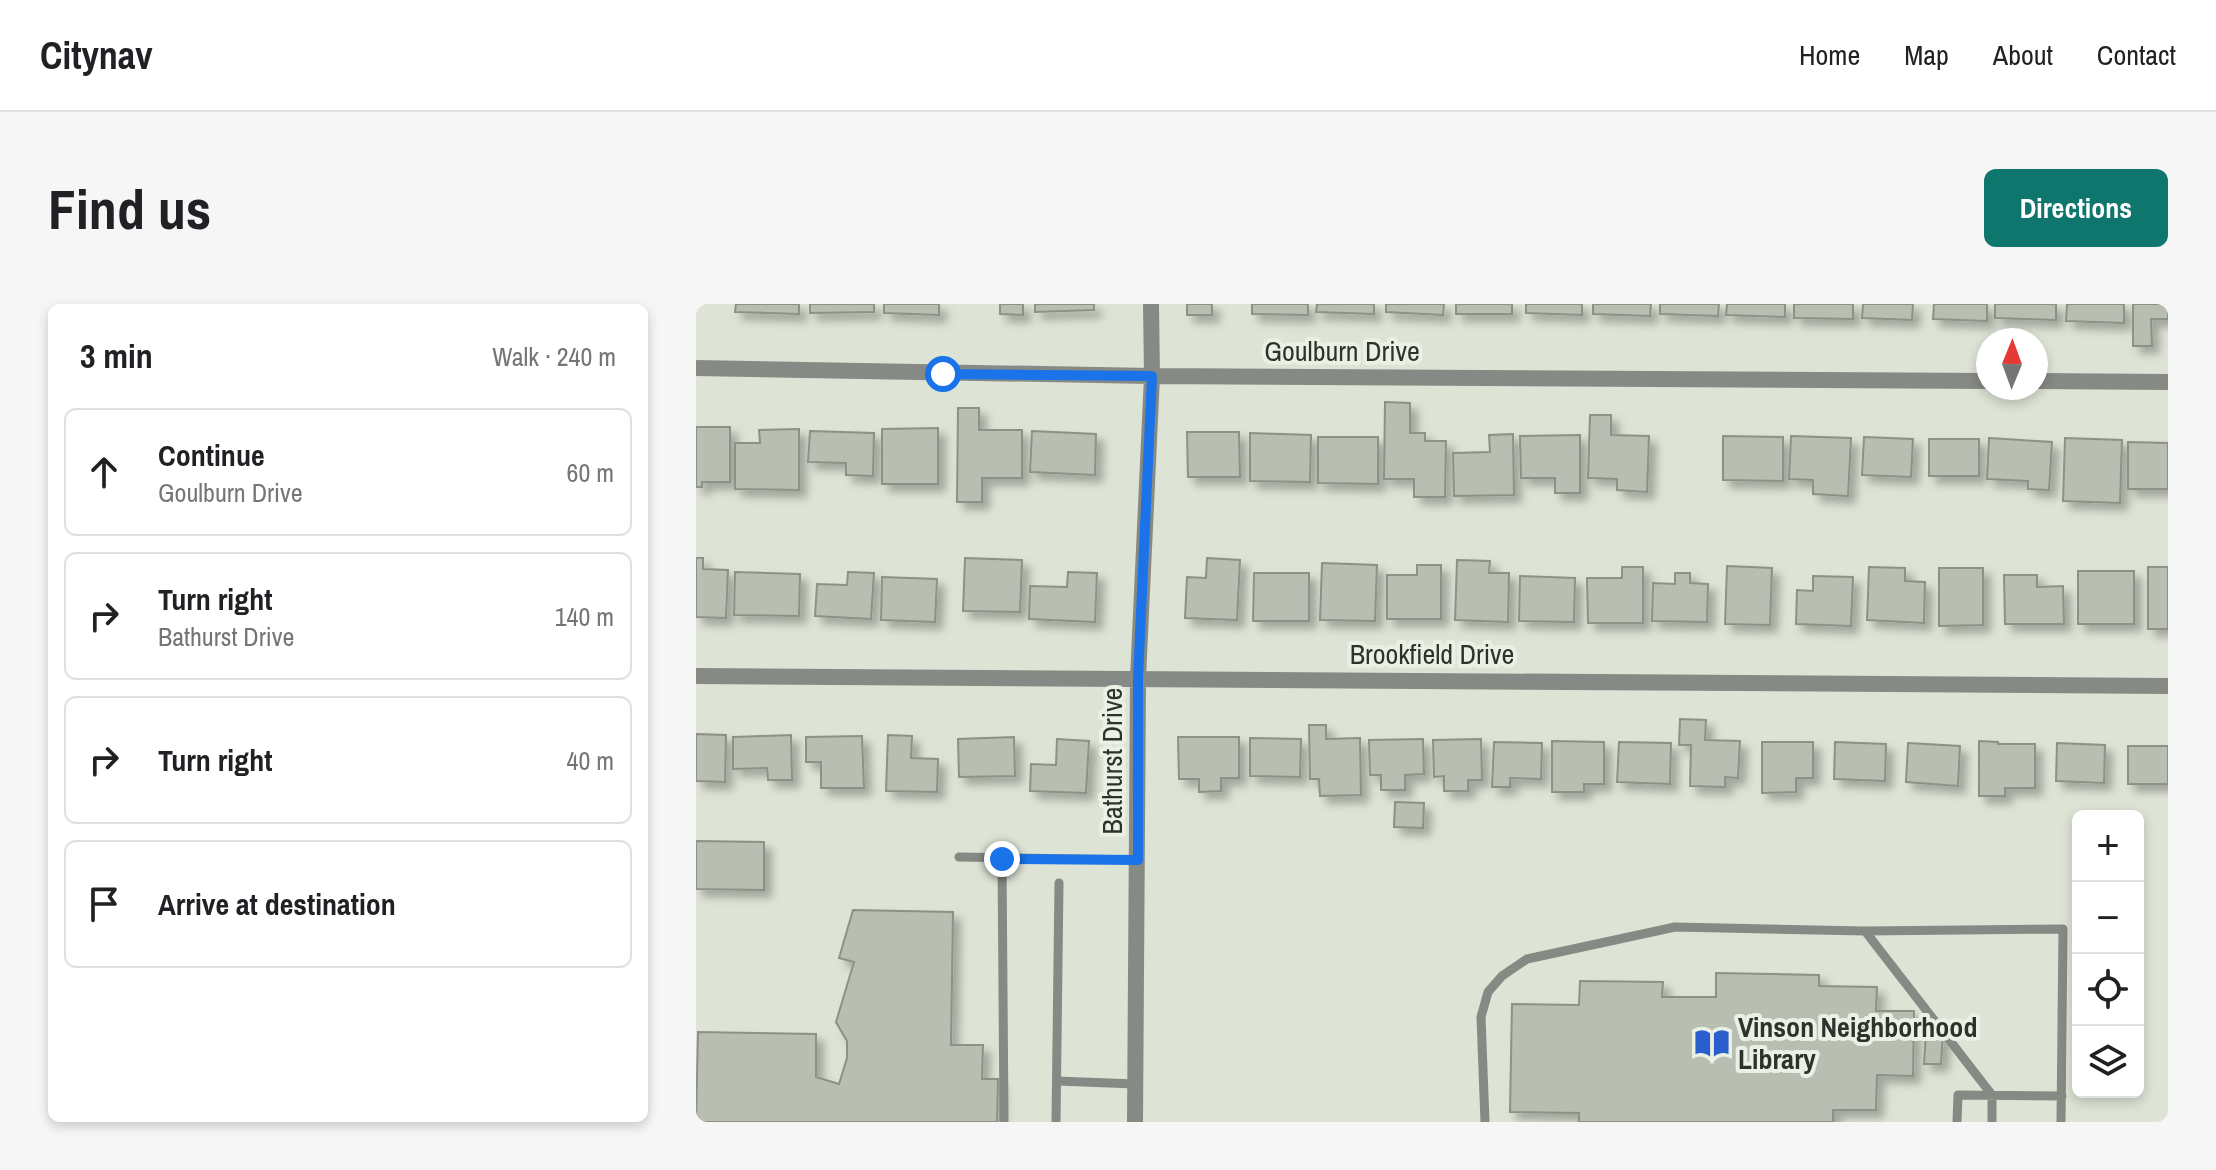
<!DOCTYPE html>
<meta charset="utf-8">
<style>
:root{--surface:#fff;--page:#f6f6f6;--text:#202124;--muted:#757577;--line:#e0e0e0;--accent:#0f766e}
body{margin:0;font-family:"Archivo Narrow",sans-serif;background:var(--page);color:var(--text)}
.controls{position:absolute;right:24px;bottom:24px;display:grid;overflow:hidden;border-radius:12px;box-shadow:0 4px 12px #0003}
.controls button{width:72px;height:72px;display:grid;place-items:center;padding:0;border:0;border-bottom:2px solid var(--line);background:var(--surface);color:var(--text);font:40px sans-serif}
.compass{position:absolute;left:1280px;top:24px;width:72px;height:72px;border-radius:50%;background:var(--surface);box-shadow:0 4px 12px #0003;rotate:1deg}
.stop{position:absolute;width:24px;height:24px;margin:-18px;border:6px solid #1a73e8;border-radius:50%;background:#fff}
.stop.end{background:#1a73e8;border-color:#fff;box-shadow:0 2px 8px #0008}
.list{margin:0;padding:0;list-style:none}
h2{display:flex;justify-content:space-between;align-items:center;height:104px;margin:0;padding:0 32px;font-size:34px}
h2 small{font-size:26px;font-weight:400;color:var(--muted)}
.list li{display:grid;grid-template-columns:52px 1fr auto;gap:24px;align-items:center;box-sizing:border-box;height:128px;margin:0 16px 16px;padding:0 16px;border:2px solid var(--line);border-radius:12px}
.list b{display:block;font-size:30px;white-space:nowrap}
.list p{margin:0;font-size:26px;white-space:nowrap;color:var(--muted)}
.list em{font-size:26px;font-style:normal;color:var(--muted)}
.icon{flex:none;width:44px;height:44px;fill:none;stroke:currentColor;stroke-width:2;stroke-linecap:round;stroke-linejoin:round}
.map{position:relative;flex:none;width:1472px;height:818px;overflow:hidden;border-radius:12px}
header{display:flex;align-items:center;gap:48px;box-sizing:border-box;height:112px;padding:0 40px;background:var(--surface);border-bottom:2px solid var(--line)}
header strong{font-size:38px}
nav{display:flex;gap:44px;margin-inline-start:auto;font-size:28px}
.intro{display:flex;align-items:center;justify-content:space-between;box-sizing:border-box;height:192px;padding:0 48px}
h1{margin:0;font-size:56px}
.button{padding:20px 36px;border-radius:12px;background:var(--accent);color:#fff;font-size:28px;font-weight:700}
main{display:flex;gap:48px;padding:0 48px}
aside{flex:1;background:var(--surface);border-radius:12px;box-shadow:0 4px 12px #0003}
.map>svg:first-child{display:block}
</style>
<header>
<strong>Citynav</strong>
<nav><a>Home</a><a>Map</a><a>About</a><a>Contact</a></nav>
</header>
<div class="intro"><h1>Find us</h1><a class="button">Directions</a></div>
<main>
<aside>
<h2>3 min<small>Walk · 240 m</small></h2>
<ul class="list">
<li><svg class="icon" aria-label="ahead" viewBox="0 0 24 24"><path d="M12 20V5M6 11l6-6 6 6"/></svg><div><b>Continue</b><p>Goulburn Drive</p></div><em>60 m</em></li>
<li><svg class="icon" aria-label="right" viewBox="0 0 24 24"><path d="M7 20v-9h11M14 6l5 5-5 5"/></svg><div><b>Turn right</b><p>Bathurst Drive</p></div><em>140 m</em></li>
<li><svg class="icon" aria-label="right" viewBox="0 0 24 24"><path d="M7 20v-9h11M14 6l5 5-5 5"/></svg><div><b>Turn right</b></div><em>40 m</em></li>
<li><svg class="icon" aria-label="arrive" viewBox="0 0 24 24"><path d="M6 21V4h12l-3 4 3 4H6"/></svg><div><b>Arrive at destination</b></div></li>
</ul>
</aside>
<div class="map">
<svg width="1472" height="818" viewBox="0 0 1472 818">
<defs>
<filter id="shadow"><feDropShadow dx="7" dy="7" stdDeviation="4" flood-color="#0004"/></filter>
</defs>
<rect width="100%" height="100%" fill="#dde3d5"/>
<!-- building -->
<path fill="#b8beb1" stroke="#8c9285" stroke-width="2" filter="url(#shadow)" d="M40,0H103V10L39,8Z
M114,0H178V8L114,9Z
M188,0H243V11L188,9Z
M304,0H327V11L304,10Z
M339,0H398V6L339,8Z
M491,0H516V11H491Z
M556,0H612V11L556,10Z
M621,0H678V10L620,8Z
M690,0H748L747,11L690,8Z
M760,0H816V10H760Z
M830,0H886V11L830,9Z
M897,0H955L954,12L897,10Z
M964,0H1023L1022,12L964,10Z
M1031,0H1089V13L1030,11Z
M1098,0H1157V15L1098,14Z
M1167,0H1217L1216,16L1166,14Z
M1238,0H1291V17L1237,15Z
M1299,0H1360V16L1299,14Z
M1371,0H1428V19L1370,17Z
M1437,0H1472V15H1455L1456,42H1437Z
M689,98L714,99V129H729V137H750L749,193H718V175H688Z
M262,104H283V126H326V174H286V198H261Z
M894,111H915V131L953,132L951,188L921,186V175L892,174Z
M0,123H34V178H6V183H0Z
M242,124V180H186V125Z
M103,125V186L39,185V139H64L63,126Z
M114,127L178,129L177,172L150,171V159L112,158Z
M336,127L400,130L399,171L334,168Z
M491,128H543L544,173H492Z
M554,129L615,131L614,178L554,177Z
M817,130L818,191L758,192L757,149L794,148L793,131Z
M884,131V189H859V174H825L824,132Z
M1027,132L1087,133V177L1027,176Z
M1095,132L1155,134L1152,192L1117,190V176L1093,175Z
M622,133H682V180L622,179Z
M1168,133L1217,135L1215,173L1166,171Z
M1293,134L1356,138L1353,186L1332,185V177L1291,175Z
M1369,134L1426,136L1424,199L1367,197Z
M1233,135H1283V172H1233Z
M1432,138L1472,139V185H1432Z
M0,254H7V265L32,266L30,314L0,313Z
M269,254L326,256L324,308L267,307Z
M511,254L544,256L541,316L489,314L491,273L510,274Z
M761,256L794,257L793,269H813L812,318L759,316Z
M626,259L681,261L679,317L624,316Z
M721,261H745V315H691V271H721Z
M1031,262L1076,264L1074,321L1029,320Z
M926,263H947V319H892L891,274H926Z
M1173,263L1209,264V277L1229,278L1228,319L1171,316Z
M1452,263H1472V325H1452Z
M1243,264H1287V321L1243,322Z
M1382,267H1438V320H1382Z
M39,268L104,270L103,312L38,311Z
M152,268L178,269L175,315L119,312L121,280L151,281Z
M372,268L401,269L399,318L333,315L334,282L371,283Z
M558,269H613V317H557Z
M979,269H994V279L1012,280L1011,318L956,317L957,279L979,280Z
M1308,271H1341V283L1367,282L1368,320H1309Z
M824,272L879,274L878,318L823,317Z
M1117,272L1157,273L1155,322L1100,320L1101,286L1117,287Z
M186,273L241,275L239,318L185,316Z
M984,415L1010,416L1009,436L1044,437L1042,474L1029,473V483L994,482L995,441H983Z
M613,421H630V435L664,434L665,491L624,492L623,475H614Z
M0,430L30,431L29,478L0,477Z
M95,431L96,476H72L71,464L37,465V433Z
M192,431L216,432L215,454L242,455L241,488L190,487Z
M166,432L168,484H125V458H110V433Z
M318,433L319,472L263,473L262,435Z
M482,433H543V474H525V487L503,488V475H483Z
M554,434L605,435L604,473L554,472Z
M361,435L393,437L390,489L334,487L335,460L360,461Z
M727,435L728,470L709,471V486H685V471H674L673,436Z
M785,435L786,476H772V487H748V472L738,473L737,436Z
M856,437L908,438V480H888V488H856Z
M1283,437L1302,438V440H1339V484H1309V492H1283Z
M798,438L846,439L845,475L814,474V483H796Z
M923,438L975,439L974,480L921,478Z
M1066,438H1117V474H1100V488L1066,489Z
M1139,438L1190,440L1189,477L1138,475Z
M1212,439L1264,442L1262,482L1210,478Z
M1361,439L1409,441L1408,479L1360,477Z
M1432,442H1472V480H1432Z
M699,498L728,499L727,524L698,523Z
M0,537L68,538V586L0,585Z
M157,606L257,608L255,741H287L286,775H302L301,818H0L2,728L120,730V773L143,780L151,754V737L140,718L158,658L143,654Z
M1020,669L1123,671V682L1181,683L1180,707H1218L1217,772L1181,771L1180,806H1137V818H883V809L814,808L816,700L883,701L884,677L967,678L966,693H1020Z
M1230,727L1247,728L1245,760H1228Z"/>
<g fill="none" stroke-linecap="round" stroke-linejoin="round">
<!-- lane -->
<path stroke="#878a84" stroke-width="9" d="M263,553L442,556
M306,555L308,818
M1169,627L1296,791V818
M361,777L439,780
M360,818L363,579
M789,818L785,713L792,688L806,672L831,655L979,623L1169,627L1367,625L1365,818
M1261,818L1262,791L1366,792"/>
<!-- street -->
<path stroke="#878a84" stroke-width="16" d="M0,64L456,72L1292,77
M1340,77L1472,78
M0,372L1472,382
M439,818L442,374L456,72L455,0"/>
</g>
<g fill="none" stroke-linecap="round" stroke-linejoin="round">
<!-- route -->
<path stroke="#1a73e8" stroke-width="10" d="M247,70L456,72L442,374V556L306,555"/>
</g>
<!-- icons -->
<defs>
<g id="library-bare" transform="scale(2.76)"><path d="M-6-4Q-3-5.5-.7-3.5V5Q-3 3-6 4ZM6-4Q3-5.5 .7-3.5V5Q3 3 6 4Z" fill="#2b5ecd" stroke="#eaf0e3" stroke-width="2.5" paint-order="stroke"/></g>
</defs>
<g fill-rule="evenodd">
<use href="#library-bare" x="1016" y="739"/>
</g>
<g text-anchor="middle" stroke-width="8" stroke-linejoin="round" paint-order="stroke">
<!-- street labels -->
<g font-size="28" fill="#2f312c" stroke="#eaf0e3">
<text x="646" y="57">Goulburn Drive</text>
<text x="736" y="360">Brookfield Drive</text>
<text transform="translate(416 457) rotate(-90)" y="10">Bathurst Drive</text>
</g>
<!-- poi labels -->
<g font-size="28" font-weight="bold" fill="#2f312c" stroke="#eaf0e3" text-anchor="start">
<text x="1042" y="733">Vinson Neighborhood<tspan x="1042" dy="32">Library</tspan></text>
</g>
</g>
</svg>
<div class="controls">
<button>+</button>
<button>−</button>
<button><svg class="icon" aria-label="locate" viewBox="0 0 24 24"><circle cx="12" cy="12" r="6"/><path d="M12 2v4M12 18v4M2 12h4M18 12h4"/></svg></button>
<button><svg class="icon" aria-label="layers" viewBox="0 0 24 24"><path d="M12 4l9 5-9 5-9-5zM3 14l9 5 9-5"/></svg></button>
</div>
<svg class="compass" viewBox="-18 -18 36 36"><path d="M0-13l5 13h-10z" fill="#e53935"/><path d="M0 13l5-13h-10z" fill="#757577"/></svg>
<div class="stop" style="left:247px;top:70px"></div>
<div class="stop end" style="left:306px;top:555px"></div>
</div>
</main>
